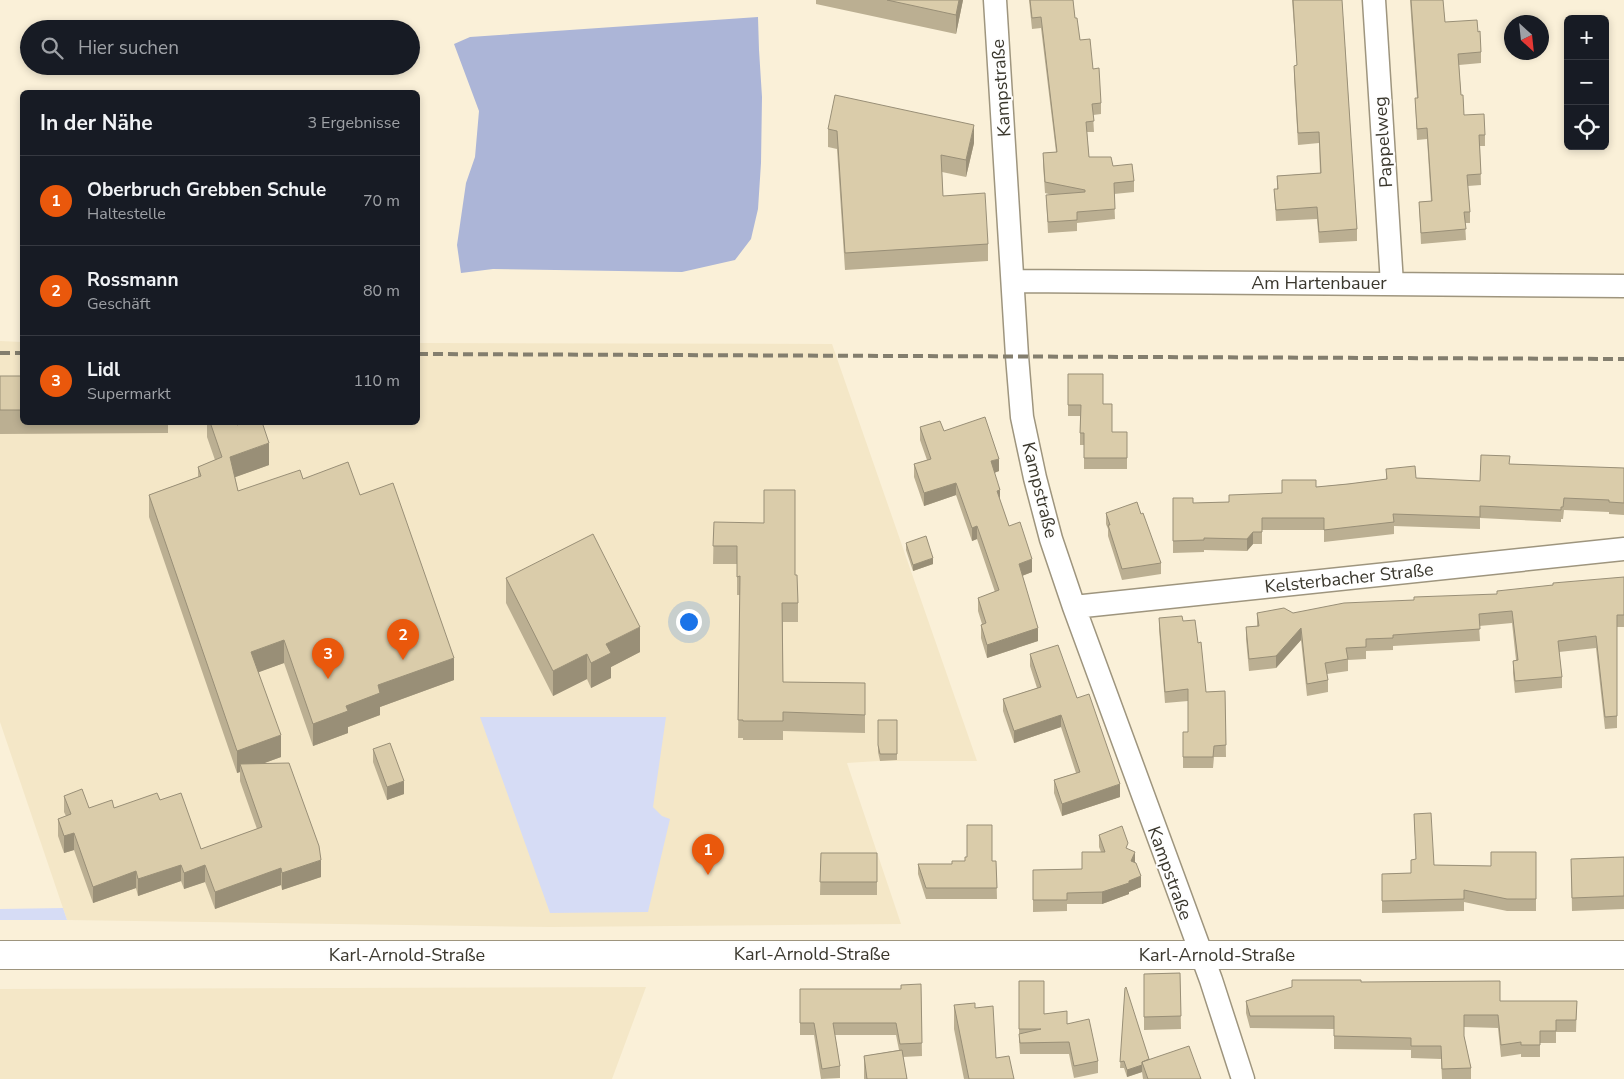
<!DOCTYPE html>
<html lang="de">
<meta charset="utf-8">
<style>
:root{--surface:#171b24;--page:#20242c;--text:#f1f3f6;--muted:#9ea1a6;--line:#363941;--accent:#ea580c}
body{margin:0;font-family:"Nunito Sans",sans-serif;background:var(--page);color:var(--text)}
.controls{position:absolute;right:15px;top:15px;display:grid;overflow:hidden;border-radius:8px;box-shadow:0 2px 8px #0003}
.controls button{width:45px;height:45px;display:grid;place-items:center;padding:0;border:0;border-bottom:1px solid var(--line);background:var(--surface);color:var(--text);font:25px sans-serif}
.compass{position:absolute;left:1504px;top:15px;width:45px;height:45px;border-radius:50%;background:var(--surface);box-shadow:0 2px 8px #0003;rotate:153deg}
.you{position:absolute;left:688px;top:621px;width:18px;height:18px;margin:-12px;border:4px solid #fff;border-radius:50%;background:#1a73e8;box-shadow:0 0 0 8px #1a73e833}
.badge{display:grid;place-items:center;width:32px;height:32px;border-radius:50%;background:var(--accent);color:#fff;font-size:16px;font-weight:700}
.pin{position:absolute;translate:-50% -41px;filter:drop-shadow(0 1px 2px #0008)}
.pin::after{content:'';position:absolute;top:26px;width:18px;height:15px;background:inherit;clip-path:polygon(0 0,100% 0,50% 100%)}
.list{margin:0;padding:0;list-style:none}
h2{display:flex;justify-content:space-between;align-items:center;height:65px;margin:0;padding:0 20px;font-size:21px}
h2 small{font-size:16px;font-weight:400;color:var(--muted)}
.list li{display:grid;grid-template-columns:32px 1fr auto;gap:15px;align-items:center;box-sizing:border-box;height:90px;padding:0 20px;border-top:1px solid var(--line)}
.list b{display:block;font-size:19px;white-space:nowrap}
.list p{margin:0;font-size:16px;white-space:nowrap;color:var(--muted)}
.list em{font-size:16px;font-style:normal;color:var(--muted)}
.icon{flex:none;width:28px;height:28px;fill:none;stroke:currentColor;stroke-width:2;stroke-linecap:round;stroke-linejoin:round}
.map{position:relative;flex:none;width:1624px;height:1079px;overflow:hidden}
.search{position:absolute;background:var(--surface);box-shadow:0 2px 8px #0003;left:20px;top:20px;width:400px;height:55px;display:flex;align-items:center;gap:12px;box-sizing:border-box;padding:0 18px;border-radius:28px;color:var(--muted);font-size:19px}
.panel{position:absolute;background:var(--surface);box-shadow:0 2px 8px #0003;left:20px;top:90px;width:400px;height:335px;border-radius:8px}
.map>svg:first-child{display:block}
</style>
<div class="map">
<svg width="1624" height="1079" viewBox="0 0 1624 1079">
<rect width="100%" height="100%" fill="#faf0d8"/>
<!-- built -->
<path fill="#f4e7c7" d="M0,341L22,342V377H0Z
M418,343L832,344L977,761H878L847,763L901,924L550,927L67,920L0,722V406L22,422H418Z
M646,987L612,1079H0V989Z"/>
<!-- green -->
<path fill="#d6dcf5" d="M480,717H666L653,807L662,816L670,819L648,912L550,913Z
M63,908L67,920H0V909Z"/>
<!-- water -->
<path fill="#acb5d7" d="M758,17L759,50L762,97L761,163L758,209L751,239L735,260L682,272L493,269L461,273L457,245L466,183L475,157L479,111L454,44L470,37Z"/>
<g fill="none" stroke-linecap="round" stroke-linejoin="round">
<!-- minor casing -->
<g stroke="#9e957e" stroke-width="25">
<path id="minor" d="M995,0L1017,356L1022,417L1035,478L1051,539L1074,607L1211,980L1243,1079
M1374,0L1392,284
M1013,281L1624,286
M1074,607L1624,549"/>
</g>
<!-- secondary casing -->
<g stroke="#9e957e" stroke-width="30">
<path id="secondary" d="M0,955H1624"/>
</g>
<!-- minor -->
<use href="#minor" stroke="#fff" stroke-width="22"/>
<!-- secondary -->
<use href="#secondary" stroke="#fff" stroke-width="28"/>
<!-- rail -->
<path stroke="#837e6e" stroke-width="4" stroke-dasharray="10 5" stroke-linecap="butt" d="M0,353H22
M418,354L1624,359"/>
</g>
<!-- wall -->
<path fill="#bbaf92" d="M816,0H963L956,34L816,4Z
M1029,0H1073L1075,18L1080,40L1093,69L1101,103V114L1093,115L1094,132H1087L1089,157L1113,166L1134,181V192L1114,194L1115,219L1077,223V231L1048,233L1046,195H1052L1045,193L1043,164V153L1056,152L1041,28L1032,29Z
M1292,0H1342L1357,229V241L1319,243L1317,219L1276,221L1274,189H1277V176L1320,173L1319,143L1298,145L1294,77V66L1297,65Z
M1410,0H1443L1445,22L1478,32L1481,52V63L1459,65L1461,95L1464,115L1485,135V146H1480L1481,185L1468,186L1470,212V223H1465L1466,240L1421,244L1419,202L1431,201L1427,139L1417,140L1415,98H1417L1412,30Z
M828,129L974,143L966,177L942,172L943,196L988,244V261L845,270L837,149L828,147Z
M1068,374L1103,404L1112,432H1127V469H1084V445H1080V416H1068Z
M0,376H22V422H168V433L0,434Z
M207,422H236L237,425L269,465L235,477L238,491L303,479L360,495L454,680L380,707V715L348,727V733L313,746L284,663L258,672L281,757L264,763L321,877L282,890L281,885L215,909L205,882L184,889L181,881L138,896L136,888L93,903L74,850L64,853L58,836V819L66,816L64,812V796L89,808H114L160,800L201,849L257,829L240,781V772L237,773L149,517V495L198,477V467L215,460L207,437Z
M920,427L944,431L999,471L994,473L1000,501L1009,526L1032,572L1022,576L1038,641L987,658L981,638V625L982,624L978,611V598L995,592L977,539L972,541L956,495L924,506L914,477V464L927,460L920,440Z
M1510,464L1624,468V515L1609,514V512L1564,510L1563,519H1561V522L1480,518V529L1394,526V534L1324,542V530H1262V544H1253L1247,551L1204,550V552L1173,553V498L1193,503L1229,502L1316,487L1386,480V469L1416,478L1480,481Z
M1106,513L1161,563V574L1122,580L1108,536V529L1106,524Z
M714,522L795,575L798,603V622H783V682L865,683V733L783,731V740H743V738H738L740,595H737V564H713Z
M906,543L933,564L913,571L906,550Z
M1624,577V627H1617V728L1605,729L1596,648L1559,652L1562,677V688L1515,693L1513,673V661L1516,660L1512,623L1479,626L1480,641L1393,646V650L1366,651V659L1348,660V671L1327,674L1328,680V692L1307,696L1301,640L1276,668L1249,671L1246,639V627L1257,626V613H1293L1414,600L1497,594L1553,585Z
M506,578L640,652L611,667V678L591,688L587,679L553,696L506,603Z
M1159,618L1183,621L1198,643L1206,692L1225,691L1226,757H1214L1213,768H1183V732H1188V701L1165,703L1159,629Z
M1030,654L1077,698L1120,797L1062,816L1054,793V780L1076,773L1061,727L1014,743L1003,711V699L1037,688L1030,666Z
M878,720H897V760L880,761L878,752Z
M373,749L404,794L387,800L373,762Z
M1414,814L1434,865L1491,866L1536,852V911H1507L1464,902V911L1382,913V874L1411,873V860L1416,859Z
M1099,835L1128,849L1135,862L1141,887L1129,892V894L1102,904H1067V911L1033,912V870L1082,869L1101,852L1099,847Z
M821,853H877V895H820Z
M1624,857V909L1572,911L1571,859Z
M992,861H996L997,899H926L918,874V864H952Z
M1180,973L1181,1029L1144,1030V974Z
M1019,981L1044,1014L1067,1024L1098,1061V1073L1074,1078L1069,1054H1020L1019,1040Z
M1361,982L1500,1001H1577L1576,1032H1556V1043H1540V1057H1521V1054L1501,1057L1498,1028L1464,1027V1036L1471,1068V1079H1442L1441,1059L1411,1058V1050L1334,1049V1029L1250,1028L1246,1013V1001Z
M921,984L922,1056L903,1057L907,1079H864V1056L899,1050L896,1035H835L840,1066V1078L821,1079L814,1035H800V989H901Z
M1125,988L1149,1059L1201,1079H1143L1142,1072L1127,1077L1124,1068H1120Z
M954,1005L975,1008L996,1058L1014,1079H964L954,1029Z"/>
<!-- shaded-wall -->
<path fill="#998f77" d="M959,0H963L956,34V15Z
M974,125V143L966,177V160Z
M269,443V465L230,479V457Z
M999,459V471L991,474V461Z
M956,483V495L924,506V493Z
M1000,490V503L997,491Z
M977,526V539L972,541V528Z
M1253,532V544L1247,551V539Z
M933,558V564L913,571V565Z
M1032,559V572L1019,577V564Z
M640,627V652L611,667V678L591,688V663L606,644Z
M1038,628V641L987,658V645Z
M1301,628V640L1276,668V656Z
M284,640V663L251,675V652Z
M587,654V679L553,696V671Z
M454,658V680L380,707V715L348,727V733L313,746V724L346,706L378,685Z
M1061,715V727L1014,743V731Z
M281,735V757L243,771L240,764V772L237,773V751Z
M404,781V794L387,800V787Z
M1120,784V797L1062,816V804Z
M74,833V850L64,853V836Z
M1135,852V863L1131,861Z
M321,860V877L282,890V873Z
M181,865V881L138,896V879Z
M205,865V882L184,889V873Z
M281,868V885L215,909V892Z
M136,871V888L93,903V887Z
M1141,876V887L1129,892V894L1102,904V892Z
M1142,1065V1072L1127,1077V1070Z"/>
<!-- building -->
<path fill="#daccaa" stroke="#998f77" d="M887,0H959L956,15Z
M1030,0H1073L1075,18H1077L1080,40L1090,39L1093,69L1099,68L1101,103L1092,104L1094,121L1086,122L1089,157H1111L1113,166L1132,164L1134,181L1114,183L1115,209L1077,212V220L1048,222L1046,195L1085,192V190L1045,182L1043,153L1057,152L1041,17L1032,18Z
M1293,0H1342L1357,229L1319,232L1317,207L1276,210L1274,189H1278L1277,176L1321,173L1319,132L1298,133L1294,66L1297,65Z
M1411,0H1443L1445,22L1477,20L1478,32L1480,31L1481,52L1458,54L1461,95H1463L1464,115L1484,114L1485,135H1479L1481,174L1467,175L1470,212H1464L1466,229L1421,233L1419,202L1432,201L1427,128L1417,129L1415,98H1418Z
M835,95L974,125L966,160L941,155L943,196L985,193L988,244L845,253L837,131L828,129Z
M1068,374H1103V404H1112V432H1127V458H1084V433H1080L1081,405H1068Z
M0,376H22V410H0Z
M985,417L999,459L991,461L1000,490L997,491L1009,526L1020,522L1032,559L1019,564L1038,628L987,645L981,625L986,623L978,598L999,590L977,526L972,528L956,483L924,493L914,464L931,459L920,427L940,421L944,431Z
M210,422H236L237,425L245,422H262L269,443L230,457L238,491L300,470L303,479L348,462L360,495L393,483L454,658L378,685L380,693L346,706L348,711L313,724L284,640L251,652L281,735L237,751L149,495L201,476L198,467L222,457Z
M1481,455L1510,456L1509,464L1624,468V503L1609,502V500L1564,498L1563,507H1561V510L1480,506V517L1393,514L1394,522L1324,530V518H1262V532H1253L1247,539L1204,538V540L1173,541V498H1193V503L1229,502V495L1282,493V480H1316V487L1348,484L1387,479L1386,469L1415,466L1416,478L1480,481Z
M764,490H795V575H797L798,603H782L783,682L865,683V715L783,712V721H743V720H738L740,576L737,577V546H713L714,522L764,523Z
M1137,502L1141,514L1143,513L1161,563L1122,569L1108,525H1110L1106,513Z
M593,534L640,627L606,644L611,653L591,663L587,654L553,671L506,578Z
M926,536L933,558L913,565L906,543Z
M1624,577V615H1617V716L1605,717L1596,636L1558,641L1562,677L1515,681L1513,661L1518,660L1512,611L1479,614L1480,629L1393,635V638L1366,639V647L1346,648L1348,659L1325,663L1328,680L1307,684L1301,628L1276,656L1249,659L1246,627L1259,626L1257,613L1284,608L1293,613L1344,603L1414,600V597L1497,594V591L1553,585V583Z
M1182,616L1183,621L1195,620L1198,643L1201,642L1206,692L1225,691L1226,745L1214,746L1213,757H1183V732H1188V689L1165,692L1159,618Z
M1058,645L1077,698L1089,694L1120,784L1062,804L1054,780L1080,772L1061,715L1014,731L1003,699L1041,687L1030,654Z
M878,720H897V754H880L878,745Z
M390,743L404,781L387,787L373,749Z
M289,763L319,846L321,860L282,873L281,868L215,892L205,865L184,873L181,865L138,879L136,871L93,887L74,833L64,836L58,819L71,814L64,796L82,789L89,808L112,800L114,808L157,793L160,800L181,793L201,849L262,827L240,764Z
M1431,813L1434,865L1491,866V852H1536V899H1507L1464,890V899L1382,901V874L1411,873V860L1416,859L1414,814Z
M967,825H992V861H996L997,888H926L918,864H952V861H965V857H967Z
M1122,826L1128,843L1126,848L1135,852L1131,861L1136,863L1141,876L1129,881V883L1102,892L1067,893V900H1033V870L1082,869V852H1105L1099,835Z
M821,853H877V882H820Z
M1624,857V896L1572,898L1571,859Z
M1180,973L1181,1016L1144,1017V974Z
M1292,980H1361V982L1500,981V1001H1577L1576,1020H1556V1031H1540V1045H1521V1042L1501,1045L1498,1015H1464V1036L1471,1068L1442,1069L1441,1046H1411V1038L1334,1036V1016H1250L1246,1001L1292,987Z
M1019,981H1044V1014L1067,1011V1024L1089,1019L1098,1061L1074,1066L1069,1042L1020,1043L1019,1034L1041,1029H1019Z
M921,984L922,1043L900,1044L896,1023H833L840,1066L822,1069L814,1023H800V989H901V985Z
M1126,987L1149,1059L1142,1062V1065L1127,1070L1124,1061L1120,1062L1125,988Z
M975,1003V1008L993,1006L996,1058L1009,1056L1014,1079H969L954,1005Z
M1189,1046L1201,1079H1148L1142,1062Z
M902,1050L907,1079H867L864,1056Z"/>
<g text-anchor="middle" stroke-width="4" stroke-linejoin="round" paint-order="stroke">
<!-- street labels -->
<g font-size="18" fill="#3a372d" stroke="#fefefe">
<text transform="translate(1001 88) rotate(-94)" y="6">Kampstraße</text>
<text transform="translate(1383 142) rotate(-94)" y="6">Pappelweg</text>
<text x="1319" y="289">Am Hartenbauer</text>
<text transform="translate(1040 490) rotate(76)" y="6">Kampstraße</text>
<text transform="translate(1349 578) rotate(-6)" y="6">Kelsterbacher Straße</text>
<text transform="translate(1170 873) rotate(70)" y="6">Kampstraße</text>
<text x="812" y="960">Karl-Arnold-Straße</text>
<text x="407" y="961">Karl-Arnold-Straße</text>
<text x="1217" y="961">Karl-Arnold-Straße</text>
</g>
</g>
</svg>
<div class="controls">
<button>+</button>
<button>−</button>
<button><svg class="icon" aria-label="locate" viewBox="0 0 24 24"><circle cx="12" cy="12" r="6"/><path d="M12 2v4M12 18v4M2 12h4M18 12h4"/></svg></button>
</div>
<svg class="compass" viewBox="-18 -18 36 36"><path d="M0-13l5 13h-10z" fill="#e53935"/><path d="M0 13l5-13h-10z" fill="#9ea1a6"/></svg>
<div class="you"></div>
<div class="pin badge" style="left:708px;top:875px">1</div>
<div class="pin badge" style="left:403px;top:660px">2</div>
<div class="pin badge" style="left:328px;top:679px">3</div>
<div class="search"><svg class="icon" aria-label="search" viewBox="0 0 24 24"><circle cx="10" cy="10" r="6"/><path d="M15 15l6 6"/></svg>Hier suchen</div>
<section class="panel">
<h2>In der Nähe<small>3 Ergebnisse</small></h2>
<ul class="list">
<li><span class="badge">1</span><div><b>Oberbruch Grebben Schule</b><p>Haltestelle</p></div><em>70 m</em></li>
<li><span class="badge">2</span><div><b>Rossmann</b><p>Geschäft</p></div><em>80 m</em></li>
<li><span class="badge">3</span><div><b>Lidl</b><p>Supermarkt</p></div><em>110 m</em></li>
</ul>
</section>
</div>
